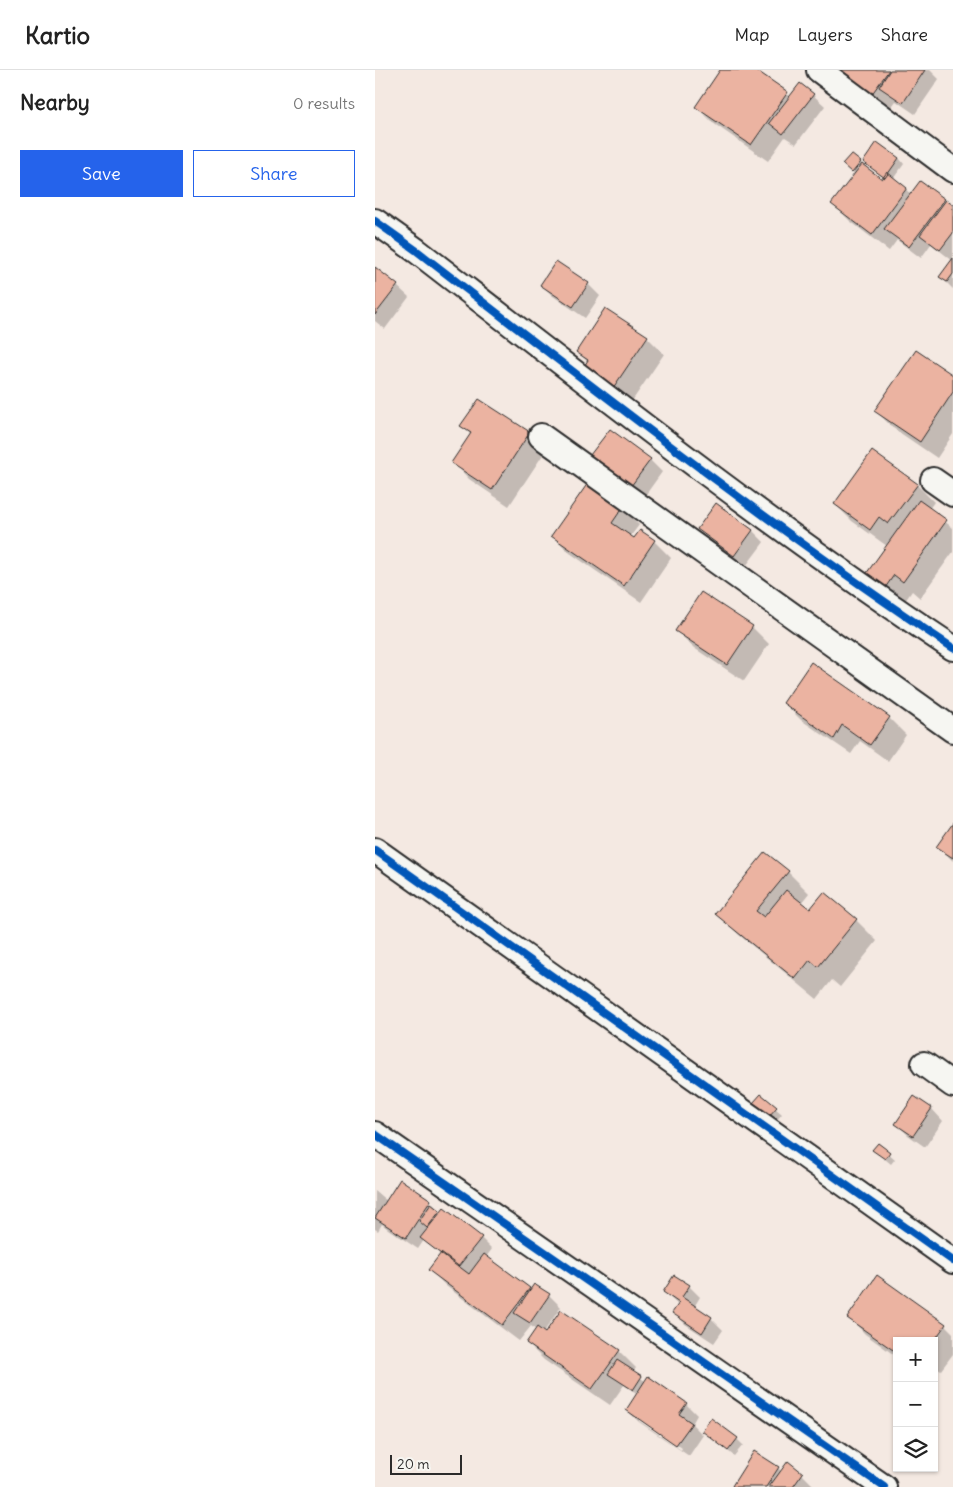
<!DOCTYPE html>
<meta charset="utf-8">
<style>
:root{--surface:#fff;--page:#f2f2f2;--text:#222;--muted:#767676;--line:#e0e0e0;--accent:#2563eb}
body{margin:0;font-family:Delius,sans-serif;background:var(--page);color:var(--text)}
.controls{position:absolute;right:15px;bottom:15px;display:grid;overflow:hidden;border-radius:0px;box-shadow:0 1px 4px #0004}
.controls button{width:45px;height:45px;display:grid;place-items:center;padding:0;border:0;border-bottom:1px solid var(--line);background:var(--surface);color:var(--text);font:25px sans-serif}
.scale{position:absolute;left:15px;bottom:12px;width:72px;box-sizing:border-box;padding-left:5px;border:2px solid #2b2b2b;border-top:0;font-size:14px;line-height:18px;white-space:nowrap;color:#2b2b2b;-webkit-text-stroke:4px #f6f6f2;paint-order:stroke}
.list{margin:0;padding:0;list-style:none}
h2{display:flex;justify-content:space-between;align-items:center;height:65px;margin:0;padding:0 20px;font-size:21px}
h2 small{font-size:16px;font-weight:400;color:var(--muted)}
.actions{display:flex;gap:10px;padding:15px 20px}
.actions a{flex:1;padding:11px 0;border:1px solid var(--accent);border-radius:0px;text-align:center;font-size:18px;color:var(--accent)}
.actions .main{background:var(--accent);color:#fff}
.icon{flex:none;width:28px;height:28px;fill:none;stroke:currentColor;stroke-width:2;stroke-linecap:round;stroke-linejoin:round}
.map{position:relative;flex:none;width:578px;height:1417px;overflow:hidden}
header{display:flex;align-items:center;gap:30px;box-sizing:border-box;height:70px;padding:0 25px;background:var(--surface);border-bottom:1px solid var(--line)}
header strong{font-size:24px}
nav{display:flex;gap:28px;margin-inline-start:auto;font-size:18px}
main{display:flex}
aside{flex:1;background:var(--surface)}
.map>svg:first-child{display:block}
</style>
<header>
<strong>Kartio</strong>
<nav><a>Map</a><a>Layers</a><a>Share</a></nav>
</header>
<main>
<aside>
<h2>Nearby<small>0 results</small></h2>
<ul class="list">
</ul>
<div class="actions"><a class="main">Save</a><a>Share</a></div>
</aside>
<div class="map">
<svg width="578" height="1417" viewBox="0 0 578 1417">
<rect width="100%" height="100%" fill="#f4e9e2"/>
<filter id="ink" filterUnits="userSpaceOnUse"><feTurbulence type="fractalNoise" baseFrequency=".02" numOctaves="2"/><feDisplacementMap in="SourceGraphic" scale="10" xChannelSelector="R" yChannelSelector="G"/><feConvolveMatrix kernelMatrix="1 2 1 2 8 2 1 2 1" color-interpolation-filters="sRGB"/></filter>
<g filter="url(#ink)">
<!-- shadow -->
<path fill="#0003" fill-rule="evenodd" d="M347,0H379L416,27L438,25L450,36L421,74L410,67L393,91L338,53L321,36Z
M457,0H555L564,9L540,44L521,31L511,44Z
M476,85L507,110L524,88L529,94L518,109L536,124L569,130L578,136V219L566,207L578,191L556,174L546,188L522,170L514,181L475,151L458,134L480,105L474,100Z
M0,199L22,216L34,227L10,259L0,251Z
M213,214L225,226L210,248L178,226L166,215Z
M272,267L289,284L255,334L226,315L213,292L202,282Z
M578,306V364L562,388L518,358L501,341Z
M87,356L154,363L171,380L134,436L94,409L78,392L96,365Z
M235,361L275,390L287,402L269,427L228,397L217,385Z
M542,415L559,432L554,439L578,458V482L545,528L537,521L528,534L509,521L512,476L477,451L460,434Z
M247,438L264,455L255,467L260,470L266,461L279,471L296,488L266,532L195,483L178,466Z
M324,458L377,460L389,472L371,496L335,470Z
M327,524L377,557L394,574L369,611L319,578L302,561Z
M436,594L514,648L531,665L513,691L485,671L476,684L426,650L409,633Z
M578,755V791L563,776Z
M413,802L434,823L426,833L436,841L449,824L481,850L502,871L465,917L457,910L442,929L363,864L342,843Z
M386,1026L407,1044L401,1051L386,1039Z
M539,1027L557,1039L568,1051L550,1077L533,1065L522,1054Z
M503,1074L520,1089L516,1094L499,1080Z
M25,1111L55,1131L67,1143L106,1168L117,1179L111,1187L156,1221L160,1215L174,1225L186,1237L168,1263L244,1281L261,1298L258,1302L271,1312L311,1334L322,1345L317,1354L328,1365L314,1386L264,1352L252,1340L263,1324L249,1315L235,1335L169,1290L152,1273L161,1260L156,1256L144,1271L71,1216L55,1200L66,1185L49,1170L43,1179L13,1159L7,1154L3,1161L0,1159V1121L12,1131ZM264,1348L307,1378L306,1380L264,1351Z
M314,1216L325,1227L319,1237L336,1248L348,1260L339,1273L310,1254L299,1242L303,1235L289,1222Z
M474,1247L570,1255L578,1263V1284L566,1300L559,1295V1271H522V1287L490,1264Z
M328,1361L362,1369L368,1375L359,1386Z
M413,1393L427,1404L439,1416L438,1417H360L403,1398L407,1402Z"/>
<!-- building -->
<path fill="#ebb3a1" stroke="#2b2b2b" d="M345,0H381L413,22L376,75L320,37Z
M456,0H514L494,28Z
M515,0H550L528,33L504,17Z
M425,13L439,24L408,64L394,53Z
M502,72L524,88L510,108L488,92Z
M476,84L486,92L477,103L467,94Z
M487,94L507,109L512,102L532,118L497,165L456,134Z
M545,111L570,129L534,177L509,159Z
M571,130L578,135V163L565,180L545,165Z
M578,188V204L572,212L564,207Z
M181,191L214,213L198,237L165,215Z
M0,197L23,215L0,245Z
M230,238L273,266L238,318L208,298L213,290L201,282Z
M541,280L578,305V322L545,372L499,341Z
M104,329L155,362L117,420L76,393L96,363L85,356Z
M235,359L276,389L256,416L215,385Z
M497,381L543,414L513,454L504,447L495,460L459,434Z
M213,413L248,437L237,453L259,468L265,460L280,470L249,516L176,466Z
M544,430L572,450L528,512L519,505L510,518L491,504Z
M341,433L378,460L359,486L322,459Z
M326,522L378,556L352,595L300,561Z
M436,592L515,647L495,675L467,655L459,669L408,633Z
M578,753V788L561,777Z
M390,782L414,801L381,841L389,847L411,820L435,839L449,822L482,849L443,897L435,890L420,909L340,844Z
M386,1024L402,1037L394,1046L378,1033Z
M539,1026L557,1038L538,1066L520,1054Z
M503,1073L515,1082L510,1089L497,1080Z
M25,1109L56,1130L31,1168L0,1148Z
M56,1134L65,1141L52,1158L44,1151Z
M69,1138L107,1167L83,1197L45,1168Z
M66,1183L94,1204L109,1184L155,1218L127,1255L53,1200Z
M299,1205L315,1215L307,1227L337,1247L327,1263L297,1243L304,1233L288,1222Z
M502,1205L571,1254L559,1271H531L527,1268L524,1271H522V1274L518,1280L472,1248Z
M159,1214L175,1224L155,1253L139,1243Z
M186,1240L245,1280L217,1319L151,1273L162,1257L170,1263Z
M242,1290L267,1306L258,1320L233,1304Z
M273,1306L312,1333L304,1344L317,1353L301,1375L251,1340Z
M336,1348L363,1368L353,1381L327,1361Z
M379,1381L404,1397L391,1417H359L357,1416Z
M413,1391L428,1403L418,1417H394Z"/>
<g fill="none" stroke-linecap="round" stroke-linejoin="round">
<!-- minor casing -->
<g stroke="#2b2b2b" stroke-width="28">
<path id="minor" d="M444,0L578,100
M0,151L42,181C218,317 393,455 578,578
M166,366L578,660
M558,410L578,424
M0,780L578,1191
M549,994L578,1015
M0,1064L509,1417"/>
</g>
<!-- minor -->
<use href="#minor" stroke="#f6f6f2" stroke-width="24"/>
<!-- cycleway casing -->
<g stroke="#f6f6f2" stroke-width="11">
<path id="cycleway" d="M0,151L42,181C218,317 393,455 578,578
M0,780L578,1191
M0,1064L509,1417"/>
</g>
<!-- cycleway -->
<use href="#cycleway" stroke="#0057b8" stroke-width="8"/>
</g>
</g>
</svg>
<div class="controls">
<button>+</button>
<button>−</button>
<button><svg class="icon" aria-label="layers" viewBox="0 0 24 24"><path d="M12 4l9 5-9 5-9-5zM3 14l9 5 9-5"/></svg></button>
</div>
<div class="scale">20 m</div>
</div>
</main>
